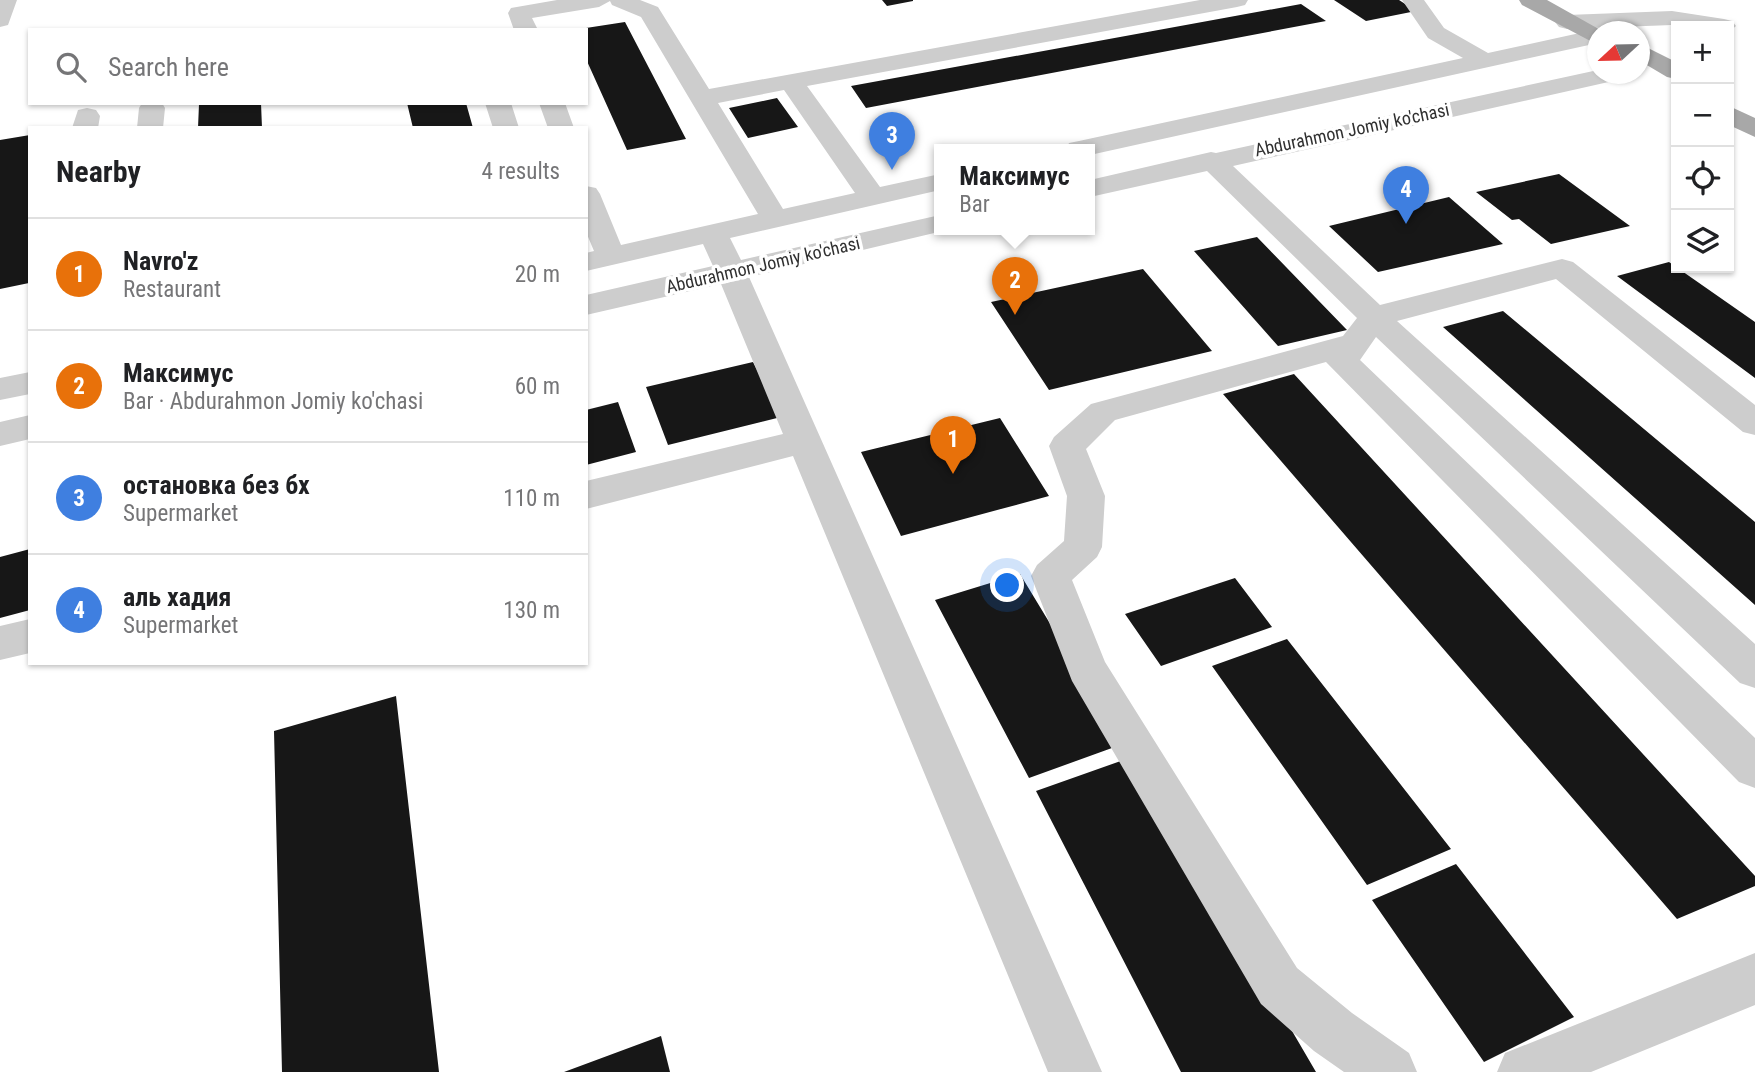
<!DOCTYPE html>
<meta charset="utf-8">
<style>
:root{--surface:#fff;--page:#f6f6f6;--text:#202124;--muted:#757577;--line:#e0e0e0;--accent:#d93025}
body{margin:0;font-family:"Roboto Condensed",sans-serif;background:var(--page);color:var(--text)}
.controls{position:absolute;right:21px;top:21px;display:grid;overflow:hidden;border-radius:0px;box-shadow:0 2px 5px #0004}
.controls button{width:63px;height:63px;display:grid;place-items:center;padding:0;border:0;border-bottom:2px solid var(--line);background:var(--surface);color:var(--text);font:35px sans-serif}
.compass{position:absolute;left:1587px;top:21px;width:63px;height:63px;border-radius:50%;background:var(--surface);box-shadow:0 2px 5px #0004;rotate:248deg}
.you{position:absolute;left:1008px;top:586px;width:24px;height:24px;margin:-18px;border:5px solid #fff;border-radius:50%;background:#1a73e8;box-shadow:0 0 0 10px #1a73e833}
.badge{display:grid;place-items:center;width:46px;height:46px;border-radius:50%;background:var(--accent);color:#fff;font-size:23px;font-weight:700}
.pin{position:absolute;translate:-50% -58px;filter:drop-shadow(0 2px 4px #0008)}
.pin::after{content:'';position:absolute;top:37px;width:24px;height:21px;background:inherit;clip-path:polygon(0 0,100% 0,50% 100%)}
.popup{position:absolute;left:934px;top:144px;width:161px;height:91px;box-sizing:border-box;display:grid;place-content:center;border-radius:0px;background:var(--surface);filter:drop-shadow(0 2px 5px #0005);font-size:23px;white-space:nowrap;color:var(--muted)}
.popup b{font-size:26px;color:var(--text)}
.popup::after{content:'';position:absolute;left:50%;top:100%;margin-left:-14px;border:14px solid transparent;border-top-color:var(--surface)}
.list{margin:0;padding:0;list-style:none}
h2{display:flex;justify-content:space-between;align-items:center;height:91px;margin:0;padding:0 28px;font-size:30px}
h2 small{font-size:23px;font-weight:400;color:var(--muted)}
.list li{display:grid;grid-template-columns:46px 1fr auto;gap:21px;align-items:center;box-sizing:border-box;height:112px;padding:0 28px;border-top:2px solid var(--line)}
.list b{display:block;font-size:26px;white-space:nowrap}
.list p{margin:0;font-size:23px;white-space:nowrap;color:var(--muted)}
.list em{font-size:23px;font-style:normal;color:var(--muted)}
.icon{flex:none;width:38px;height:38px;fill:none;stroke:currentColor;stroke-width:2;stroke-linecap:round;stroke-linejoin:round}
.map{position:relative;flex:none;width:1755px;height:1072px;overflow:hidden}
.search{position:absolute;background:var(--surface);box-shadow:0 2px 5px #0004;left:28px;top:28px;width:560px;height:77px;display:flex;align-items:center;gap:18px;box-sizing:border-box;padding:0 24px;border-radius:0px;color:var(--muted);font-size:26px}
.panel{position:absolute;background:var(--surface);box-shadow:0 2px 5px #0004;left:28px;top:126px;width:560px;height:539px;border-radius:0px}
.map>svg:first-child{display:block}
</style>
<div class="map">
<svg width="1755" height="1072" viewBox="0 0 1755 1072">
<rect width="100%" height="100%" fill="#fff"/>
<!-- building -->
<path fill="#171717" d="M882,0H913V1L887,6Z
M1334,0H1399L1416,11L1366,21Z
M1301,4L1326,21L866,108L851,86Z
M625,22L686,139L627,150L586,59V28Z
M777,98L798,127L748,138L729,108Z
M261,103L262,128H198L199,104Z
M407,103H466L473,128H413Z
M30,135L29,283L0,289V140Z
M1559,174L1630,226L1551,244L1519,219L1512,220L1476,192Z
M1449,197L1503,244L1378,272L1329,226Z
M1257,237L1347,330L1278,346L1194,251Z
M1669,262L1755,322V378L1617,276Z
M1143,269L1212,351L1049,390L991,302Z
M1503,311L1755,522V605L1443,327Z
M753,362L781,417L668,445L646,387Z
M1294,374L1755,876V886L1677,919L1223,394Z
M618,402L636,452L586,465V410Z
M1000,418L1049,496L901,536L861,452Z
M30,549V610L0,618V557Z
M1020,574L1123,744L1029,778L935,600Z
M1235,578L1272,627L1161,666L1125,614Z
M1287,639L1451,849L1367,885L1212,666Z
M396,696L439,1072H282L274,731Z
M1132,757L1316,1072H1181L1036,791Z
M1456,864L1574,1017L1484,1062L1372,900Z
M661,1036L670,1072H564Z"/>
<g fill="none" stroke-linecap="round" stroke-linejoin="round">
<!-- minor -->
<path fill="#cdcdcd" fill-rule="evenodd" d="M0,0H17L8,25L0,27Z
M557,0H640L658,7L709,89L1200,0H1248L1245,5L1237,7L807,86L880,187L940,174V190L730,238L741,260L940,215V229H951L749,277L1102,1072H1048L793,456L586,509V481L783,434L721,284L586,315V295L713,266L703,244L586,271V253L594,251L586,232V186L596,188L600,194L621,245L758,214L641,17L612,5L610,1L599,7L532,18L538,30H514L508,13L511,8ZM784,90L855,193L783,209L718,103Z
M1402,0H1424L1444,28L1488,53L1598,29L1607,32H1598V43L1090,155V149H1066L1069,143L1079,141L1463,58L1428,38Z
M1672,11L1724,19L1732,21L1736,26L1729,32V26L1672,25L1567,29L1559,27L1555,22L1559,17L1567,15Z
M1598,70V74H1625L1622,79L1613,81L1233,166L1380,305L1562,259L1573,262L1755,405V435L1743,432L1556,279L1397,321L1755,644V688L1740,683L1376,337L1360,360L1755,738V788L1739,782L1326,362L1115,420L1086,449L1105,496L1102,547L1097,557L1072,580L1105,662L1297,968L1352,1013L1409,1053L1417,1072H1344L1314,1051L1261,1004L1072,681L1031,576L1037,565L1064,541L1067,496L1049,446L1054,437L1091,404L1343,336L1357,318L1207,171L1090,197V180L1211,152L1216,153Z
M142,103H162L165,108L163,128H137L139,108Z
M485,103H511L519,128H493Z
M539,103H565L574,128H548Z
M87,108L96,110L100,116L98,128H72L78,110Z
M30,372V394L0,400V378Z
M30,415V439L0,446V422Z
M30,619V653L0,660V626Z
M1755,953V1005L1591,1072H1497L1505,1053Z"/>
<!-- major -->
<path fill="#a8a8a8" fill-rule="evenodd" d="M1519,0H1547L1604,32H1598V45L1522,5Z
M1640,44L1676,62V79L1667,77L1640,61Z
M1729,106L1755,118V137L1729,125Z"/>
</g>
<g text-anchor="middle" stroke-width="7" stroke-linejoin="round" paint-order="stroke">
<!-- far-street labels -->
<g font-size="18" fill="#303030" stroke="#fff">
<text transform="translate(1352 130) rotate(-12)" y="6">Abdurahmon Jomiy ko'chasi</text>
<text transform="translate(763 265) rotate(-13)" y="6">Abdurahmon Jomiy ko'chasi</text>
</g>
</g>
</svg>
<div class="controls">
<button>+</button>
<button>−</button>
<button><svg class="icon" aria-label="locate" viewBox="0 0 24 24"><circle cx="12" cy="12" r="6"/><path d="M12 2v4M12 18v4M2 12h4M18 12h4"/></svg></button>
<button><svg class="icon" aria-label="layers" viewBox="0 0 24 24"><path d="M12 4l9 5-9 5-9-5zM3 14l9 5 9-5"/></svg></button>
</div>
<svg class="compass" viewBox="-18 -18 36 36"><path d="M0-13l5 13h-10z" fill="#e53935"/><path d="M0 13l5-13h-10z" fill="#757577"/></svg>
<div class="you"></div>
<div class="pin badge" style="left:953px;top:474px;background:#e8710a">1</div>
<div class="pin badge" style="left:1015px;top:315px;background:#e8710a">2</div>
<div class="popup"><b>Максимус</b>Bar</div>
<div class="pin badge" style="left:892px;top:170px;background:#3f7fe0">3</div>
<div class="pin badge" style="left:1406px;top:224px;background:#3f7fe0">4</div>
<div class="search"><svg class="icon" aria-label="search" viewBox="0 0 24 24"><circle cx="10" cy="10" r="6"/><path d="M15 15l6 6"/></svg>Search here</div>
<section class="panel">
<h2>Nearby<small>4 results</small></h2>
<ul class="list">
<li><span class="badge" style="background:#e8710a">1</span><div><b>Navro'z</b><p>Restaurant</p></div><em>20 m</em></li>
<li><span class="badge" style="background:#e8710a">2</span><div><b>Максимус</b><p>Bar · Abdurahmon Jomiy ko'chasi</p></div><em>60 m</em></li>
<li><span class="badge" style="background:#3f7fe0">3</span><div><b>остановка без бх</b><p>Supermarket</p></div><em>110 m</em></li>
<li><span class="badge" style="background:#3f7fe0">4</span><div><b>аль хадия</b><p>Supermarket</p></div><em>130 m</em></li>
</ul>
</section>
</div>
